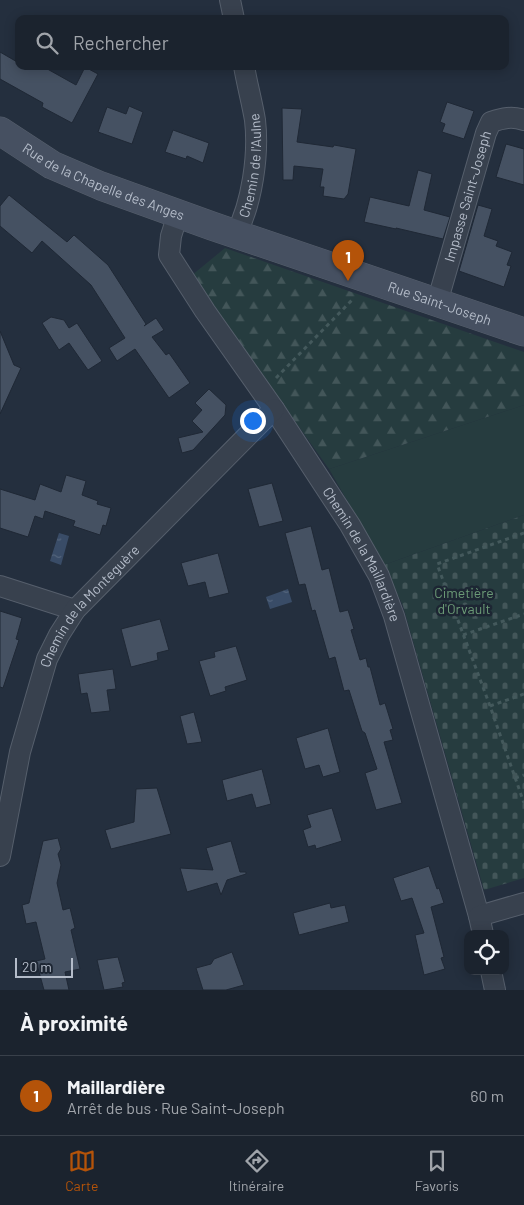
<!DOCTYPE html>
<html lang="fr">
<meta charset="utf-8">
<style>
:root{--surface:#1b232e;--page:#242b36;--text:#f1f3f6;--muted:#a0a4aa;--line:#39404a;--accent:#b45309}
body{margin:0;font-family:Barlow,sans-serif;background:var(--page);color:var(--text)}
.controls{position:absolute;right:15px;bottom:15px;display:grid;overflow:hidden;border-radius:10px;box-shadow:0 2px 12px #0003}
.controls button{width:45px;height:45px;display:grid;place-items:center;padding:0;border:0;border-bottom:1px solid var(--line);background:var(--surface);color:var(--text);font:25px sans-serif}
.scale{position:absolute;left:15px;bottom:12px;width:58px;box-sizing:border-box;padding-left:5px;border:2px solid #b4bcc9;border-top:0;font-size:14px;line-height:18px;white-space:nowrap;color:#b4bcc9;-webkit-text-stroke:4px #1d2633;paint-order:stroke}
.you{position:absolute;left:252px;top:420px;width:18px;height:18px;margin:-12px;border:4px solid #fff;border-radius:50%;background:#1a73e8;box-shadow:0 0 0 8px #1a73e833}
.badge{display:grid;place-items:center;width:32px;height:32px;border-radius:50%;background:var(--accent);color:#fff;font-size:16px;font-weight:700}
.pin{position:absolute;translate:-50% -41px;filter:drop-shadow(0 1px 2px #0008)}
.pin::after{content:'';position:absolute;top:26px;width:18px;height:15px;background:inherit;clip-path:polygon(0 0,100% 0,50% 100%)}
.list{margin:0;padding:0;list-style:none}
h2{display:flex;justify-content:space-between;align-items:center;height:65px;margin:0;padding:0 20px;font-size:21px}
h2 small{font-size:16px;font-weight:400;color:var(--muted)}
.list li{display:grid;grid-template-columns:32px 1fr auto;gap:15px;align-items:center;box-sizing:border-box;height:80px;padding:0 20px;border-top:1px solid var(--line)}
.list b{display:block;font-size:19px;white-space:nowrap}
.list p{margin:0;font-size:16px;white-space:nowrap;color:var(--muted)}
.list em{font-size:16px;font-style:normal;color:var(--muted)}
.icon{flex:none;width:28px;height:28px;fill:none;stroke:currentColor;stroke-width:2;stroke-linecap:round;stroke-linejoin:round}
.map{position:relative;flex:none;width:524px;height:990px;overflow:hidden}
.search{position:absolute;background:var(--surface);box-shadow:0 2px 12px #0003;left:15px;right:15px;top:15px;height:55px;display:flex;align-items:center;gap:12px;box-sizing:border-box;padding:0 18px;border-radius:10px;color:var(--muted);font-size:19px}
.sheet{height:145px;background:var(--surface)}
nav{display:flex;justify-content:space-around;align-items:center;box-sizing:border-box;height:70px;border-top:1px solid var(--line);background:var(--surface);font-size:14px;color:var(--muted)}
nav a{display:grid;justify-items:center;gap:2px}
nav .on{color:var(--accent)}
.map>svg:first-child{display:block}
</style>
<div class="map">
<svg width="524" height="990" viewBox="0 0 524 990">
<defs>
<pattern id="forest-firs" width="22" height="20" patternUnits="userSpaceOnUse" patternTransform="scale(1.25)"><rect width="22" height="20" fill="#263c3f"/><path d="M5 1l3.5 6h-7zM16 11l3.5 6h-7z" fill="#435659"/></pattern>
<pattern id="cemetery-stones" width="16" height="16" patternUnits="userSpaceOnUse" patternTransform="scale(1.25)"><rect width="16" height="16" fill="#263c3f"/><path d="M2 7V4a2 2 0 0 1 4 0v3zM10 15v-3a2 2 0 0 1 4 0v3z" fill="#435659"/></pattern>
<pattern id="water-ripples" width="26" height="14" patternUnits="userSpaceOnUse" patternTransform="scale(1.25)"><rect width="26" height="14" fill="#394c67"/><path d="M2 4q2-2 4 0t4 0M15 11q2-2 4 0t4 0" fill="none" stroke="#53647b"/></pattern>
</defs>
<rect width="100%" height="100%" fill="#242f3e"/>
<!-- green -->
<path fill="#263c3f" d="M524,405V515L384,565L329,469Z"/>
<!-- forest -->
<path fill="url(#forest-firs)" d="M225,248L524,352V405L329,469L191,276Z"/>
<!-- cemetery -->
<path fill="url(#cemetery-stones)" d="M524,515V878L484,890L403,606L384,565Z"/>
<!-- water -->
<path fill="url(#water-ripples)" d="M59,533L69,536L61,565L50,561Z
M288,589L292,602L270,609L266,597Z"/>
<!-- building -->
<path fill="#455162" stroke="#1f2835" d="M0,52L19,63V66H42L76,85L85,67L98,74L72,123L42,107L43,103L0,79Z
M447,102L474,111L464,139L442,132L445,124L440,122Z
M129,106L143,112L132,144L98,132L107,107L126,114Z
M282,108L302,109L297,142L333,147L334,145L356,149L348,194L344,199L323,196L324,187H320L323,169L294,166L293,180H283Z
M173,130L209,143L203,163L187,156L186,159L165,152Z
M506,144L524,149V185L496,177Z
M418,170L432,174L424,210L450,217L443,239L396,228V229L364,222L370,197L409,206Z
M9,195L67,242L74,235L108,265L146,324L144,326L156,318L164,330L152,337L166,355L169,353L190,383L169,398L135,349L117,361L109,348L125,338L91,285L42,241L32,253L0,226V206Z
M478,205L492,209L484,236L498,241L496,246L512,252L507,265L511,266L504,287L459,271Z
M51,317L64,320L69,328L77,323L102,361L88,370L69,343L59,350L42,323Z
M0,331L14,365L21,368L0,414Z
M209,389L226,405L225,415L193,450L182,453L178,438L203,432L192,421L202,410L195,403Z
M66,475L86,481L82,495L98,501L97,504L111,508L106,526L103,525L100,535L73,526L75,521L45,511L43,519L35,516L28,537L0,528V489L35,500L40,484L61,492Z
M272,483L283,521L259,527L248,489Z
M311,526L322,570L329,568L340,612L348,610L354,629L351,630L360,660L366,658L368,667H370L380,705L385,703L393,729L390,730L393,740L384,742L402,803L376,810L365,773L377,769L365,733L362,731L349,690L344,691L335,657L329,659L315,610L312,611L305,584L299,585L285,533Z
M218,553L229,593L209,598L205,582L188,586L181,563Z
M0,611L22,618L16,639L19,640L3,688L0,687Z
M160,619L169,650L157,653L158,660L131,667L121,629Z
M236,646L247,680L225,687L226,691L210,696L199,661L215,657L214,652Z
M113,669L116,689L107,690L110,711L91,713L87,693L81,694L78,674Z
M194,712L202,742L187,744L180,716Z
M328,728L340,772L323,777L319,765L305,769L296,738Z
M262,769L271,804L256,808L252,794L227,801L222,780Z
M157,788L171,834L111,849L105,830L134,822L136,789Z
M332,808L342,841L316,849L315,845L308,847L303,830L311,827L307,815Z
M58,838L61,849L58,854L61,865L57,883L63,910L70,908L75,928L71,930L80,969L65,972L69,990H44L36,961L45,959L36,922L26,924L22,905L29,903L43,841Z
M231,841L240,872H246V874L227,880L221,895L217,883L187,892L180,868L213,870L206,848Z
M429,866L437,889L439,888L444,903L431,907L444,957L441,958L445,969L424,975L415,935L424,933L412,898L401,901L393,878Z
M330,903L331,908L345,905L349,922L299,935L293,913Z
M232,952L244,985L226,990H203L196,968L211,964L214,959Z
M118,957L125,982L122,983L123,987L104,990L97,960Z"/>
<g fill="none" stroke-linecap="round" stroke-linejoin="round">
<!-- street casing -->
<g stroke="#565f6c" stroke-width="22">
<g id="street">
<path d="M230,0L234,19"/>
<path id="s1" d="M178,214L171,236L169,255L205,311L274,409L350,525L379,576L394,616L479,916L483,934"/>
<path id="s2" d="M236,234C252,203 259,155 255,120C252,102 247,84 244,66"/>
<path id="s3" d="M437,303L486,133L491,122C503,118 512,116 524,120"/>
<path d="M0,586L75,610"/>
<path id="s4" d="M0,856L20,752L47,659L59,635L75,610L274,409"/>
<path d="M479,916L524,903"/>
<path d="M491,971L495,990"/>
</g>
</g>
<!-- secondary casing -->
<g stroke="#565f6c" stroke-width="29">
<g id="secondary">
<path id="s5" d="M0,131L52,165L101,186L212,226L524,332"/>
</g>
</g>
<!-- path -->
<path stroke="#44595c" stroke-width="3" stroke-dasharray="4 4" stroke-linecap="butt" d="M276,378L354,298
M524,533L437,564L490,706L524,803
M463,635L524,614
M490,706L524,694
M515,778L524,775"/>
<!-- street -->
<use href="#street" stroke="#38414e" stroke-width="20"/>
<!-- secondary -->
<use href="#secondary" stroke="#465061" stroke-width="28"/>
</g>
<g text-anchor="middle" stroke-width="5" stroke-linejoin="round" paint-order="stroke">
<!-- street labels -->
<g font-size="14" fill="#b4bcc9" stroke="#1d2633">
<text dy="5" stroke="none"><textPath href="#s2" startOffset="71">Chemin de l'Aulne</textPath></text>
<text dy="5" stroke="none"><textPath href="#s5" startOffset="116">Rue de la Chapelle des Anges</textPath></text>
<text dy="5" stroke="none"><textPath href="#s3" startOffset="111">Impasse Saint-Joseph</textPath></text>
<text dy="5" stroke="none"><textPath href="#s5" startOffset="474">Rue Saint-Joseph</textPath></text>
<text dy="5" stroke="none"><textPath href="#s1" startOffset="399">Chemin de la Maillardière</textPath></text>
<text dy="5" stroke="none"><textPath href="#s4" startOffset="271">Chemin de la Monteguère</textPath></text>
</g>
<!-- park labels -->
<g font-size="14" fill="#6b9a76" stroke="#1d2633">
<text x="464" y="598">Cimetière<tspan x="464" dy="16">d'Orvault</tspan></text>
</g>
</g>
</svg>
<div class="controls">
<button><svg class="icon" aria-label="locate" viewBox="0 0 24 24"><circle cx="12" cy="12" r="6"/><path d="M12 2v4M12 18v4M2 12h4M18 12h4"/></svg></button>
</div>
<div class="scale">20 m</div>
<div class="you"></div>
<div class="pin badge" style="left:348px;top:281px">1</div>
<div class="search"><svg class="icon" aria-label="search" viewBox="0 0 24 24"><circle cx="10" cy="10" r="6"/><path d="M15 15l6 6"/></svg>Rechercher</div>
</div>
<section class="sheet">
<h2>À proximité<small></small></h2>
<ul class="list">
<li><span class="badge">1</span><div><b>Maillardière</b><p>Arrêt de bus · Rue Saint-Joseph</p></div><em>60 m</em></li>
</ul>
</section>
<nav>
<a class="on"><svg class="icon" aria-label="map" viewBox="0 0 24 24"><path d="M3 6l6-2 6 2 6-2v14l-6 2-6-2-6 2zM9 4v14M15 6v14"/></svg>Carte</a>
<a><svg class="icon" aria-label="directions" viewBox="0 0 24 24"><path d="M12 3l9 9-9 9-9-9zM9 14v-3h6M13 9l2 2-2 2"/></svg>Itinéraire</a>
<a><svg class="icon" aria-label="saved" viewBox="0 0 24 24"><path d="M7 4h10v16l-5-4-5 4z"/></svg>Favoris</a>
</nav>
